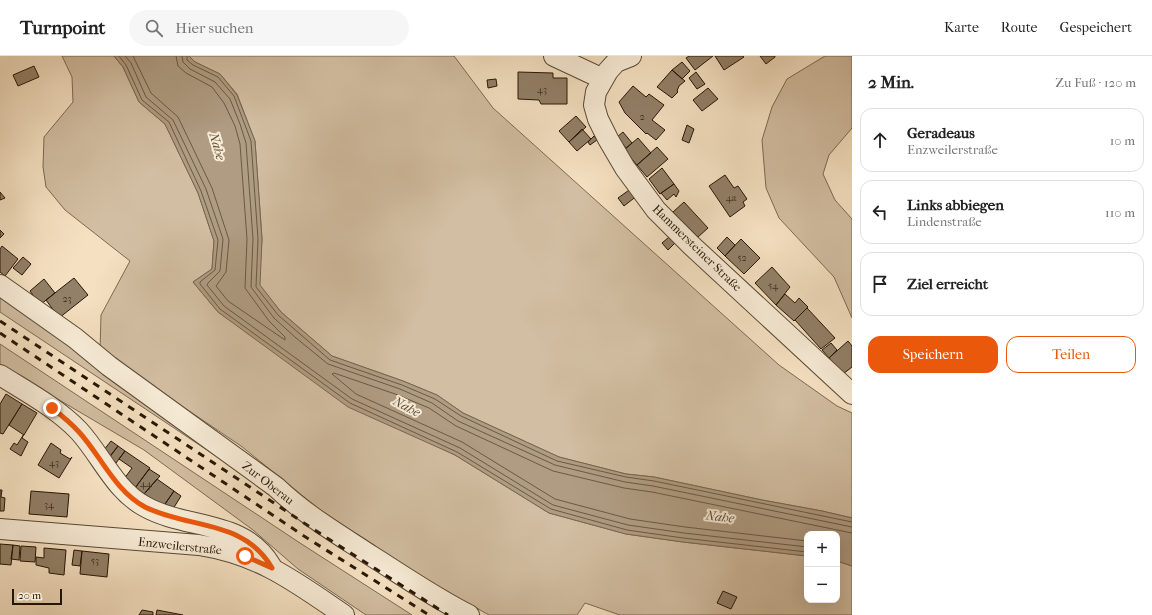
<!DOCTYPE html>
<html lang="de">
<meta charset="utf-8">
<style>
:root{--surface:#fff;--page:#f6f6f6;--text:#222;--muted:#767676;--line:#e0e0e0;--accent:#ea580c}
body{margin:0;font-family:"IM FELL French Canon",serif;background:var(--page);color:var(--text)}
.controls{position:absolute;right:12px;bottom:12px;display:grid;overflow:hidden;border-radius:8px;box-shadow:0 4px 16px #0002}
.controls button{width:36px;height:36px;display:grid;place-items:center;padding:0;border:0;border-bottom:1px solid var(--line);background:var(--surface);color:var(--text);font:20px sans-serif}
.scale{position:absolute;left:12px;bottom:10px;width:50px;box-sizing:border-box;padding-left:4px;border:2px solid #261606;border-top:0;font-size:11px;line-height:14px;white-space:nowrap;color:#261606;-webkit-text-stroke:3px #f8ecd7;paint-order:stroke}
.stop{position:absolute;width:12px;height:12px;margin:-9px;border:3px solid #ea580c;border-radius:50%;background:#fff}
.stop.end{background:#ea580c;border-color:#fff;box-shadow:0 1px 4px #0008}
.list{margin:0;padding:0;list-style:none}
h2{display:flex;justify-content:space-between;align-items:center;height:52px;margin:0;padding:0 16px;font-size:17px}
h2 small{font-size:13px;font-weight:400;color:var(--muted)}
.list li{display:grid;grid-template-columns:26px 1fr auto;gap:12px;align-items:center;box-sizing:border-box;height:64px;margin:0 8px 8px;padding:0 8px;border:1px solid var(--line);border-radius:12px}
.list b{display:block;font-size:15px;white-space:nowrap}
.list p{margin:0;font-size:13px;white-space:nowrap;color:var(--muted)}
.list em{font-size:13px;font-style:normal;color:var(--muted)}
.actions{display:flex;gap:8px;padding:12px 16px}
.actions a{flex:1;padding:9px 0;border:1px solid var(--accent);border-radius:12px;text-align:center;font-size:14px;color:var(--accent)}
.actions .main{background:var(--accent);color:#fff}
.icon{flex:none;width:22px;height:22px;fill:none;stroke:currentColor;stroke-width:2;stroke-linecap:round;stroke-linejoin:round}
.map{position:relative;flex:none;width:852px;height:559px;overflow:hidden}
header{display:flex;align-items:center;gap:24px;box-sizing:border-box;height:56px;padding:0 20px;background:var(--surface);border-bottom:1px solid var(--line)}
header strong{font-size:19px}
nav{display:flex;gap:22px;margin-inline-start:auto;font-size:14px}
.search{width:280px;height:36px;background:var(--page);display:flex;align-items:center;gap:10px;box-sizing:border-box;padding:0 14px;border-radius:22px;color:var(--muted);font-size:15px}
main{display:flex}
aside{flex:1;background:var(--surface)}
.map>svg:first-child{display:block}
</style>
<header>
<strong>Turnpoint</strong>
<div class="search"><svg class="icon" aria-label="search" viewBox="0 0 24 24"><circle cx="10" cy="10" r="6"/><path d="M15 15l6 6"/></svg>Hier suchen</div>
<nav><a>Karte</a><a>Route</a><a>Gespeichert</a></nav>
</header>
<main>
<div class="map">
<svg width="852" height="559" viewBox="0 0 852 559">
<rect width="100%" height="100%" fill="#f5e1c2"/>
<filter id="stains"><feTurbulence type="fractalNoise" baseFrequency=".005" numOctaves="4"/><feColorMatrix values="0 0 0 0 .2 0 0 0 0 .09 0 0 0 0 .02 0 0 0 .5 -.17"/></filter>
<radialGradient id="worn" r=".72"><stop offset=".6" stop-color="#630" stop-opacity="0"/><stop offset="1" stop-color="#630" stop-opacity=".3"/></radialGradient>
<!-- green -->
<path fill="#d2bea2" stroke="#7c6a54" d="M62,0H114L123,11L139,46L165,68L198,137L214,185L212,213L193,226L218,256L273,295L409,377L455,399L549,457L626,478L683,486L807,500V544H837V505L852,510V559H620L585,547L577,559H489L425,523L319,453L241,390L100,295L101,259L130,205L65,154L46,131L43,111L44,81L73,46L72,21Z
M189,0H454L493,52L779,309L837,350L852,357V462L822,455L762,444L654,421L626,418L559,401L463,357L437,339L403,325L332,300L281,256L259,229L262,183L255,85L237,38L220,18L195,6Z
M825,0H852V72L829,99L823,118L835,144L852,163V262L834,221L779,162L766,132L762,84L772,51L787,23Z
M0,241L68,288L243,418L0,256Z
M0,288L300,487L412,559H366L298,513L253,474L144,394L0,309Z"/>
<!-- water -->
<path fill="#af9c82" stroke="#786650" d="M114,0H189L195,6L220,18L237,39L255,85L262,183L260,229L281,256L332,300L403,325L437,339L463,357L559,401L626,418L654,421L762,444L822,455L852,462V510L837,505V478H807V500L683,486L626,478L549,457L455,399L348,351L218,256L193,226L212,213L214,185L198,137L165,68L139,46L123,11Z"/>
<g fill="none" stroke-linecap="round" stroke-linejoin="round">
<!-- shore -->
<path stroke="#6a5944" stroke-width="1" d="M119,0L126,9L142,44L169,66L201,135L218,184L215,214L200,226V228L220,253L350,347L457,396L551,453L627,474L683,482L807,496
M125,0L131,7L146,41L173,64L206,133L223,183L220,215L208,227L207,229L224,250L352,343L460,392L553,449L628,469L684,477L807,491
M133,0L151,37L178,61L212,132L229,184L226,216L216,230L228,245L285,284V281L269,265L245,232L247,183L240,88L235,70L224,47L212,31L186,17L178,10L176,0
M182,0L183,6L190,13L215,26L230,43L240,68L246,87L253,183L251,231L274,262L296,282L328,308L400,333L432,347L458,365L555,409L625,426L653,430L852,471
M187,0V4L193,9L218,21L234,40L251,85L258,183L256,231L278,259L330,304L402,329L435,343L461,360L557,405L626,421L654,425L852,466
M807,485L685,471L630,463L555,443L462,386L356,338L332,318L334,317L398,339L429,352L456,370L553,415L624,432L652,436L852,477"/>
</g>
<!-- building -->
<path fill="#928068" stroke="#261606" d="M689,0H713L695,14L686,2Z
M715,0H743L744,1L724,14Z
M760,0H775V1L766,8Z
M682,6L690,15L682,23L672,14Z
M34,10L39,21L18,30L13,19Z
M672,14L685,25L679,30L677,35L678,36L672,42L657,31Z
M518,16L553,17V22H567V48H541L539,44L518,43Z
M696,16L705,28L697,33L689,22Z
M496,23L497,30L488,32L487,24Z
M633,30L646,41L649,38L664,49L652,64L665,74L656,84L647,77L646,78L625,57L619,46Z
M708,32L718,43L702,55L693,44Z
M576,60L586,71L569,86L559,75Z
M687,69L694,73L689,87L682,84Z
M582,73L591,83L577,95L569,86Z
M623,76L632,87L626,92L617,81Z
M594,80L597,84L590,89L588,86Z
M638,82L651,97L637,109L624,94Z
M657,91L668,103L647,121L637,109Z
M662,112L674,128L660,138L649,123Z
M725,119L734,132L738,130L747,143L743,146L745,150L730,161L709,130Z
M674,128L679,135L676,141L674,138L667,144L661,137Z
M632,132L638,139L624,150L618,142Z
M0,136L5,142L0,144Z
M684,146L708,172L698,181L673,156Z
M0,174L4,178L0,182Z
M669,181L675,187L668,194L662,187Z
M727,181L735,189L725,200L717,192Z
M741,183L760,202L744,218L725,200Z
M2,190L18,203L5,220L0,216V193Z
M23,201L31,208L22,219L13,212Z
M772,211L790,231L776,249L755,227Z
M74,222L88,239L59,262L46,244Z
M44,223L55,237L40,249L30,235Z
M785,238L795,247L799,242L808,251L794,265L776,249Z
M807,252L835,282L821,293L795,264Z
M848,285L852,290V311L843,318L829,302Z
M831,287L837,294L829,302L822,294Z
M6,338L22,348L3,378L0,377V348Z
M22,348L37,357L24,379L9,369Z
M24,378L22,382L28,386L21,400L10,393L14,387L17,389Z
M111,385L118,390L110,400L103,395Z
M51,387L61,394L60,397L70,403L72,401L59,422L38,409Z
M118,390L125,395L116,407L109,402Z
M125,395L150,412L135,432L124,423L132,412L119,403Z
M149,413L160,420L144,438L135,432Z
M157,423L174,435L163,451L144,438Z
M0,434H2L1,441L5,442L4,455H0Z
M31,435L69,438L67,461L29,458Z
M174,435L181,440L173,453L165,448Z
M0,488L13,489L11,509L0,508Z
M13,489L20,490L19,504L11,503Z
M21,490L36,491L35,506L20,505Z
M44,492L66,494L64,519L49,517V512L36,509V501L44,502Z
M74,494L82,495L80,510L72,509Z
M82,495L109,498L107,521L80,518Z
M723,535L737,541L731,553L717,547Z
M142,554L153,556V559H139Z
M157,554L183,559H156Z"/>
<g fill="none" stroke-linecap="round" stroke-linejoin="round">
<!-- minor casing -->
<g stroke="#5a4935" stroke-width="22">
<path id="minor" d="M554,0L603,23
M631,0L616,6L608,15L596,36L594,49L598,63L608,83L625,112L656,154L691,189L852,338
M0,229L75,282L109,310L276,431C304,458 338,478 370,499C402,519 435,542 469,559
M0,319C27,336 57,352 79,375C101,399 114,433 144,450C186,474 244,463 271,510
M0,473L199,489C261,499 294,525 344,559"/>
</g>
<!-- minor -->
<use href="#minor" stroke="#f8ecd7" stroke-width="20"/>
<!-- rail -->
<path stroke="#261606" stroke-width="3" stroke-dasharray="7 7" stroke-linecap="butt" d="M0,265L310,471L448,559
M0,277L304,480L429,559"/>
</g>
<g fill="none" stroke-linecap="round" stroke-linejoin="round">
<!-- route -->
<path stroke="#ea580c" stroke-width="5" d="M52,352C61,359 71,367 79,376C101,400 115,435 145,451C189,473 244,463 272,512L245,500"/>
</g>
<g text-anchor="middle" stroke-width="4" stroke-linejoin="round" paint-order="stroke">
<!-- number labels -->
<g font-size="10" fill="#41301e">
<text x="542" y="37">43</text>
<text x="642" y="64">2</text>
<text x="731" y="145">4a</text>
<text x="742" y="205">52</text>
<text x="773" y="233">54</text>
<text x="67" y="246">23</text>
<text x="54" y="410">43</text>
<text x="146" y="431">44</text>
<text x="49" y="452">34</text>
<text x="95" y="508">53</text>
</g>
<!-- street labels -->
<g font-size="12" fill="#261606" stroke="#f8ecd7">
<text transform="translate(697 192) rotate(44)" y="4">Hammersteiner Straße</text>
<text transform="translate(268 427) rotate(38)" y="4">Zur Oberau</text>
<text transform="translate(180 490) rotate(6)" y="4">Enzweilerstraße</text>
</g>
<!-- water labels -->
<g font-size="13" font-style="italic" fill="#5d4c38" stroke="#f8ecd7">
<text transform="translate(218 90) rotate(74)" y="5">Nahe</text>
<text transform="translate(407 350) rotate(28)" y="5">Nahe</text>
<text transform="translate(720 460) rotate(7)" y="5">Nahe</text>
</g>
</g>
<rect width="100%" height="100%" filter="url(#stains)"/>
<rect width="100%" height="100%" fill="url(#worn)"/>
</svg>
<div class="controls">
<button>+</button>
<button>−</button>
</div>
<div class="scale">20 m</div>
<div class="stop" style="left:245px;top:500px"></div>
<div class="stop end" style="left:52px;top:352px"></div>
</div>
<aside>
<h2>2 Min.<small>Zu Fuß · 120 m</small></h2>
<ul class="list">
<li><svg class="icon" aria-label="ahead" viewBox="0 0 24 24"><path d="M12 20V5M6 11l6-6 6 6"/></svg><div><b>Geradeaus</b><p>Enzweilerstraße</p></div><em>10 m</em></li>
<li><svg class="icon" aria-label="left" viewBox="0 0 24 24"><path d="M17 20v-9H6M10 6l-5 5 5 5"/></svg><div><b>Links abbiegen</b><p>Lindenstraße</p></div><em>110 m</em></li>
<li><svg class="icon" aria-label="arrive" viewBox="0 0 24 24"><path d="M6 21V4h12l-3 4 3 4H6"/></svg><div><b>Ziel erreicht</b></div></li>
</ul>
<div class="actions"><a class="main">Speichern</a><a>Teilen</a></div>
</aside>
</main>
